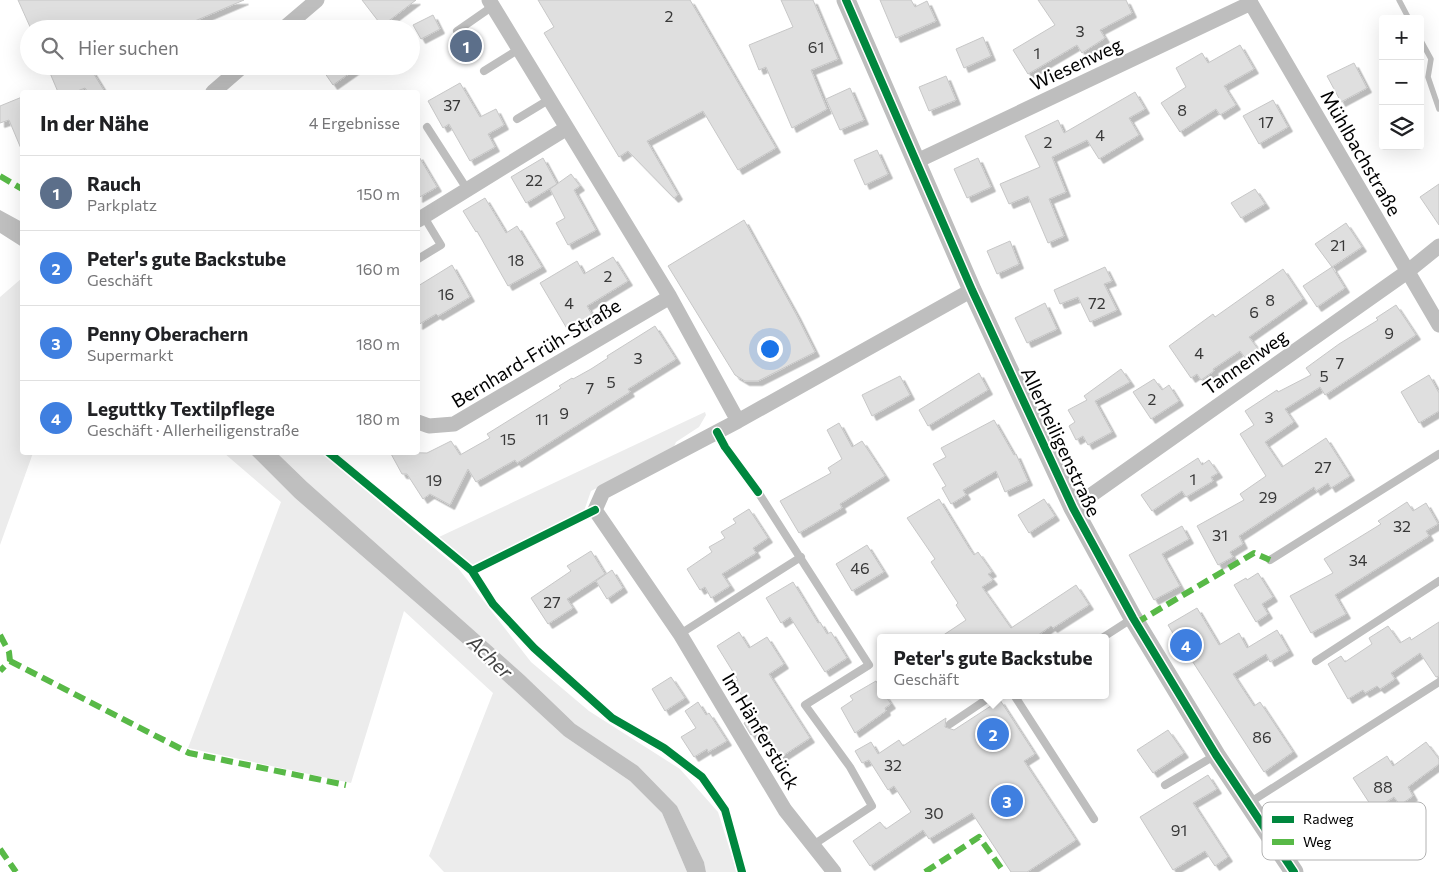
<!DOCTYPE html>
<html lang="de">
<meta charset="utf-8">
<style>
:root{--surface:#fff;--page:#f2f2f2;--text:#202124;--muted:#757577;--line:#e0e0e0;--accent:#0f766e}
body{margin:0;font-family:Commissioner,sans-serif;background:var(--page);color:var(--text)}
.controls{position:absolute;right:15px;top:15px;display:grid;overflow:hidden;border-radius:5px;box-shadow:0 5px 20px #0002}
.controls button{width:45px;height:45px;display:grid;place-items:center;padding:0;border:0;border-bottom:1px solid var(--line);background:var(--surface);color:var(--text);font:25px sans-serif}
.you{position:absolute;left:769px;top:348px;width:18px;height:18px;margin:-12px;border:4px solid #fff;border-radius:50%;background:#1a73e8;box-shadow:0 0 0 8px #1a73e833}
.badge{display:grid;place-items:center;width:32px;height:32px;border-radius:50%;background:var(--accent);color:#fff;font-size:16px;font-weight:700}
.pin{position:absolute;translate:-50% -50%;border:2px solid #fff;box-shadow:0 1px 5px #0006}
.popup{position:absolute;left:877px;top:634px;width:232px;height:65px;box-sizing:border-box;display:grid;place-content:center;border-radius:5px;background:var(--surface);filter:drop-shadow(0 1px 4px #0005);font-size:16px;white-space:nowrap;color:var(--muted)}
.popup b{font-size:19px;color:var(--text)}
.popup::after{content:'';position:absolute;left:50%;top:100%;margin-left:-10px;border:10px solid transparent;border-top-color:var(--surface)}
.list{margin:0;padding:0;list-style:none}
h2{display:flex;justify-content:space-between;align-items:center;height:65px;margin:0;padding:0 20px;font-size:21px}
h2 small{font-size:16px;font-weight:400;color:var(--muted)}
.list li{display:grid;grid-template-columns:32px 1fr auto;gap:15px;align-items:center;box-sizing:border-box;height:75px;padding:0 20px;border-top:1px solid var(--line)}
.list b{display:block;font-size:19px;white-space:nowrap}
.list p{margin:0;font-size:16px;white-space:nowrap;color:var(--muted)}
.list em{font-size:16px;font-style:normal;color:var(--muted)}
.icon{flex:none;width:28px;height:28px;fill:none;stroke:currentColor;stroke-width:2;stroke-linecap:round;stroke-linejoin:round}
.map{position:relative;flex:none;width:1439px;height:872px;overflow:hidden}
.search{position:absolute;background:var(--surface);box-shadow:0 5px 20px #0002;left:20px;top:20px;width:400px;height:55px;display:flex;align-items:center;gap:12px;box-sizing:border-box;padding:0 18px;border-radius:28px;color:var(--muted);font-size:19px}
.panel{position:absolute;background:var(--surface);box-shadow:0 5px 20px #0002;left:20px;top:90px;width:400px;height:365px;border-radius:5px}
.map>svg:first-child{display:block}
</style>
<div class="map">
<svg width="1439" height="872" viewBox="0 0 1439 872">
<defs>
<filter id="shadow"><feDropShadow dx="4.5" dy="4.5" stdDeviation="0" flood-color="#0004"/></filter>
</defs>
<rect width="100%" height="100%" fill="#fff"/>
<!-- green -->
<path fill="#ececec" d="M22,278V452L33,453L0,545V297Z
M705,412L706,415L699,427L676,442L673,449L591,491L584,511L474,566L439,537Z
M224,453H250L295,498L466,646L564,736L630,781L662,813L687,872H444L429,856L493,693L404,611L351,783L188,748L281,502Z
M277,453H321L458,568L531,662L589,711L680,769L718,812L734,863L736,872H706L704,862L677,806L638,766L575,724L524,675L307,482Z"/>
<!-- water -->
<path fill="#bfbfbf" d="M0,210L22,222V247L0,233Z
M250,453H277L307,482L524,675L575,724L638,766L677,806L704,862L706,872H687L662,813L630,781L564,736L466,646L295,498Z"/>
<g fill="none" stroke-linecap="round" stroke-linejoin="round">
<!-- stream -->
<path stroke="#bfbfbf" stroke-width="5.5" d="M1399,0L1409,19
M1420,39L1431,59L1428,77L1439,109"/>
</g>
<!-- building -->
<path fill="#dfdfdf" stroke="#c7c7c7" filter="url(#shadow)" d="M18,0H244L176,29H31Z
M362,0H416L382,26Z
M538,0H690L776,148L738,170L703,111L647,141L678,195L674,198L628,151L619,157L544,33L554,27Z
M781,0H813L838,59L811,70L827,109L792,128L766,67L759,70L749,45L793,27Z
M880,0H911L915,7L927,1L936,21L896,38Z
M1038,0H1126L1132,13L1100,30L1105,38L1082,53L1077,45L1028,74L1013,50L1055,25Z
M433,15L440,29L421,39L413,25Z
M983,37L991,56L964,68L956,49Z
M1240,45L1254,69L1224,86L1236,105L1220,115L1216,109L1180,132L1161,103L1186,87L1176,68L1202,53L1208,63Z
M1354,63L1367,88L1341,102L1327,76Z
M47,66H89L105,92H88L85,88L75,92H58Z
M320,66H360L333,85Z
M946,76L956,100L929,111L919,87Z
M460,83L480,117L496,109L504,125L488,134L495,147L470,161L449,124L443,128L428,101Z
M850,88L864,120L840,130L826,99Z
M1135,92L1145,109L1129,118L1139,135L1099,159L1087,140L1052,157L1066,192L1049,199L1064,236L1048,243L1028,196L1009,204L1000,184L1040,167L1025,136L1058,120L1064,133Z
M22,97V151L9,120L0,123V106Z
M1273,100L1288,127L1259,144L1243,116Z
M877,150L888,174L865,185L854,160Z
M418,155L437,187L418,198Z
M543,158L557,184L526,203L511,177Z
M978,158L991,187L967,198L954,169Z
M571,174L580,186L574,190L596,230L568,245L556,223L565,218L550,189Z
M1439,184V225L1420,197Z
M1255,189L1265,204L1241,218L1231,203Z
M485,198L506,233L517,226L542,267L508,286L477,231L476,232L463,211Z
M744,220L796,314L815,352L758,381H745L735,375L668,266Z
M1346,223L1362,247L1332,267L1315,244Z
M1010,241L1019,264L997,274L987,251Z
M613,257L628,281L587,306L594,318L569,332L540,283L577,261L584,274Z
M452,265L470,297L438,316L436,314L418,325V286Z
M1105,267L1112,281L1104,284L1117,310L1090,322L1078,297L1060,304L1054,290Z
M1332,267L1345,288L1317,307L1303,286Z
M1283,269L1303,299L1249,337L1258,349L1246,359L1240,351L1213,369L1214,371L1201,380L1197,374L1191,378L1169,346L1213,314L1215,317Z
M1045,303L1057,329L1027,343L1015,318Z
M1396,305L1416,335L1325,395L1320,387L1285,409L1294,422L1265,442L1282,467L1326,438L1350,476L1331,488L1328,483L1316,491L1314,487L1239,536L1243,544L1230,552L1233,557L1218,565L1197,526L1244,500L1240,494L1266,476L1240,434L1254,425L1245,411L1277,390L1278,392L1311,375L1306,368L1339,344L1378,320L1376,318Z
M655,326L676,359L628,389L630,392L517,463L515,460L476,482L468,469L450,505L430,494L423,499L407,474H402L390,452L427,453L451,441L460,455L490,438L487,434L561,388L559,386L572,378L573,379L591,369L608,358L607,356Z
M1121,369L1130,382L1095,401L1112,432L1088,445L1083,436L1076,440L1069,426L1075,422L1068,410L1087,400L1084,396Z
M979,373L988,390L928,426L919,410Z
M1429,375L1439,393V411L1419,423L1401,392Z
M900,376L910,395L872,416L862,395Z
M1154,379L1162,390L1169,385L1179,401L1151,419L1133,392Z
M994,420L1014,455L1016,454L1028,481L1005,492L996,471L963,490L966,495L951,504L942,488L946,486L933,464L946,457L941,448Z
M839,423L852,447L862,441L885,476L840,504L842,508L799,533L780,501L831,473L828,468L842,459L827,430Z
M1198,458L1202,465L1209,460L1218,473L1211,477L1213,481L1186,497L1182,491L1152,511L1141,495Z
M939,499L969,548L974,555L978,552L992,572L988,574L993,580L982,587L1011,628L1076,585L1089,605L1053,628L1051,626L1034,638H939L966,620L956,605L958,603L931,562L935,559L907,518Z
M1044,499L1055,516L1029,533L1018,515Z
M1407,502L1413,511L1426,503L1438,524L1426,531L1429,536L1335,595L1346,614L1311,633L1290,596L1333,573L1324,559L1381,524L1378,521Z
M749,509L768,538L753,548L756,553L722,574L730,586L711,598L705,587L700,590L687,569L712,552L709,547L725,538L721,532L736,523L733,519Z
M1182,526L1189,539L1162,554L1180,586L1154,600L1129,555Z
M867,545L884,572L852,591L836,564Z
M591,551L605,574L567,599L573,608L548,624L531,598L571,571L567,566Z
M612,570L623,588L607,599L596,581Z
M1258,573L1273,597L1262,604L1268,614L1256,622L1234,585L1246,578L1247,580Z
M793,582L818,623L820,622L827,634L831,632L847,658L825,672L790,617L781,623L766,598Z
M1197,608L1219,645L1239,633L1247,648L1277,630L1289,651L1270,662L1266,654L1233,674L1254,706L1260,702L1293,752L1264,772L1189,656L1187,657L1168,625Z
M1439,622V676L1436,677L1420,653L1391,673L1395,679L1380,689L1377,686L1365,693L1363,690L1348,699L1328,664L1341,656L1345,662L1372,644L1369,638L1388,626L1400,643L1410,637L1411,640Z
M739,632L749,648L767,637L784,664L769,674L810,738L781,757L762,729L751,735L744,723L754,717L734,682L738,680L717,646Z
M671,677L685,698L665,711L652,689Z
M876,681L880,688V695H885L891,704L885,708L886,711L855,733L841,708L853,700L850,696Z
M1000,700L1035,754L1024,761L1076,840L1027,872H1011L972,813L929,839L923,830L870,866L853,841L880,822L886,829L911,812L894,786L888,790L869,760L862,763L855,751L871,742L878,754L899,740L903,746L946,718L945,727L954,730Z
M698,702L706,715L709,713L727,741L708,752L707,749L694,757L681,737L696,728L685,711Z
M1168,730L1184,753L1153,773L1137,750Z
M1426,742L1439,759V764L1408,787L1413,796L1400,805L1394,797L1374,810L1353,778L1387,756L1393,766Z
M1208,775L1217,789L1193,803L1228,857L1215,866L1205,851L1173,870L1140,817Z"/>
<g fill="none" stroke-linecap="round" stroke-linejoin="round">
<!-- service -->
<path stroke="#bebebe" stroke-width="8" d="M457,31L493,6
M484,71L519,49
M517,119L550,99
M427,127L467,189
M418,259L441,245L424,217
M758,492L869,665L805,705L850,767L872,806L813,845
M1270,560L1439,454
M680,634L801,557
M1102,638L1133,618
M1316,661L1439,581
M1014,695L1094,819
M950,724L993,695
M1165,785L1216,755
M1249,803L1439,682"/>
<!-- minor -->
<path stroke="#bebebe" stroke-width="15" d="M489,0L670,297L738,421
M1249,0L1439,325
M283,29L317,0
M213,92L243,66
M917,161L1251,3
M418,220L567,128
M418,422L429,426L454,424L670,297
M1073,508L1407,272L1439,246
M834,872L785,810L680,634L595,510L603,492L738,421L972,290"/>
<!-- tertiary -->
<path stroke="#bebebe" stroke-width="19" d="M846,0L972,290L1073,508L1133,618L1216,755L1294,872"/>
<!-- quiet -->
<path stroke="#58b947" stroke-width="6" stroke-dasharray="12 6" stroke-linecap="butt" d="M0,176L22,189
M1136,623L1254,553L1270,560
M0,635L9,652L10,661L0,671
M10,661L189,753L346,785
M0,849L16,872
M925,872L979,837L1004,872"/>
<!-- cycleway casing -->
<g stroke="#fff" stroke-width="11">
<path id="cycleway" d="M846,0L972,290L1073,508L1133,618L1216,755L1294,872
M717,432L725,447L758,492
M328,452L472,571L493,604L534,648L612,718L664,748L702,777L725,810L742,872
M472,571L595,510"/>
</g>
<!-- cycleway -->
<use href="#cycleway" stroke="#00873e" stroke-width="8"/>
</g>
<g text-anchor="middle" stroke-width="4.5" stroke-linejoin="round" paint-order="stroke">
<!-- number labels -->
<g font-size="16" fill="#383838">
<text x="669" y="22">2</text>
<text x="1080" y="37">3</text>
<text x="816" y="53">61</text>
<text x="1037" y="59">1</text>
<text x="452" y="111">37</text>
<text x="1182" y="116">8</text>
<text x="1266" y="128">17</text>
<text x="1100" y="141">4</text>
<text x="1048" y="148">2</text>
<text x="534" y="186">22</text>
<text x="1338" y="251">21</text>
<text x="516" y="266">18</text>
<text x="608" y="282">2</text>
<text x="446" y="300">16</text>
<text x="1270" y="306">8</text>
<text x="569" y="309">4</text>
<text x="1097" y="309">72</text>
<text x="1254" y="318">6</text>
<text x="1389" y="339">9</text>
<text x="1199" y="359">4</text>
<text x="638" y="364">3</text>
<text x="1340" y="369">7</text>
<text x="1324" y="382">5</text>
<text x="611" y="388">5</text>
<text x="590" y="394">7</text>
<text x="1152" y="405">2</text>
<text x="564" y="419">9</text>
<text x="1269" y="423">3</text>
<text x="542" y="425">11</text>
<text x="508" y="445">15</text>
<text x="1323" y="473">27</text>
<text x="1193" y="485">1</text>
<text x="434" y="486">19</text>
<text x="1268" y="503">29</text>
<text x="1402" y="532">32</text>
<text x="1220" y="541">31</text>
<text x="1358" y="566">34</text>
<text x="860" y="574">46</text>
<text x="552" y="608">27</text>
<text x="1262" y="743">86</text>
<text x="893" y="771">32</text>
<text x="1383" y="793">88</text>
<text x="934" y="819">30</text>
<text x="1179" y="836">91</text>
</g>
<!-- street labels -->
<g font-size="19" fill="#000" stroke="#fff">
<text transform="translate(1076 64) rotate(-25)" y="7">Wiesenweg</text>
<text transform="translate(1361 153) rotate(60)" y="7">Mühlbachstraße</text>
<text transform="translate(536 353) rotate(-31)" y="7">Bernhard-Früh-Straße</text>
<text transform="translate(1245 362) rotate(-35)" y="7">Tannenweg</text>
<text transform="translate(1061 442) rotate(65)" y="7">Allerheiligenstraße</text>
<text transform="translate(761 731) rotate(59)" y="7">Im Hänferstück</text>
</g>
<!-- water labels -->
<g font-size="20" font-style="italic" fill="#444" stroke="#fff">
<text transform="translate(490 657) rotate(43)" y="7">Acher</text>
</g>
</g>
<!-- legend -->
<rect x="1262" y="802" width="164" height="58" rx="8" fill="#fff" stroke="#b2b2b2" stroke-width="1"/>
<rect x="1272" y="816" width="22" height="7" fill="#00873e"/>
<rect x="1272" y="839" width="22" height="6" fill="#58b947"/>
<g font-size="14" fill="#000">
<text x="1303" y="824">Radweg</text>
<text x="1303" y="847">Weg</text>
</g>
</svg>
<div class="controls">
<button>+</button>
<button>−</button>
<button><svg class="icon" aria-label="layers" viewBox="0 0 24 24"><path d="M12 4l9 5-9 5-9-5zM3 14l9 5 9-5"/></svg></button>
</div>
<div class="you"></div>
<div class="pin badge" style="left:466px;top:46px;background:#5c6f8a">1</div>
<div class="pin badge" style="left:993px;top:734px;background:#3f7fe0">2</div>
<div class="popup"><b>Peter's gute Backstube</b>Geschäft</div>
<div class="pin badge" style="left:1007px;top:801px;background:#3f7fe0">3</div>
<div class="pin badge" style="left:1186px;top:645px;background:#3f7fe0">4</div>
<div class="search"><svg class="icon" aria-label="search" viewBox="0 0 24 24"><circle cx="10" cy="10" r="6"/><path d="M15 15l6 6"/></svg>Hier suchen</div>
<section class="panel">
<h2>In der Nähe<small>4 Ergebnisse</small></h2>
<ul class="list">
<li><span class="badge" style="background:#5c6f8a">1</span><div><b>Rauch</b><p>Parkplatz</p></div><em>150 m</em></li>
<li><span class="badge" style="background:#3f7fe0">2</span><div><b>Peter's gute Backstube</b><p>Geschäft</p></div><em>160 m</em></li>
<li><span class="badge" style="background:#3f7fe0">3</span><div><b>Penny Oberachern</b><p>Supermarkt</p></div><em>180 m</em></li>
<li><span class="badge" style="background:#3f7fe0">4</span><div><b>Leguttky Textilpflege</b><p>Geschäft · Allerheiligenstraße</p></div><em>180 m</em></li>
</ul>
</section>
</div>
